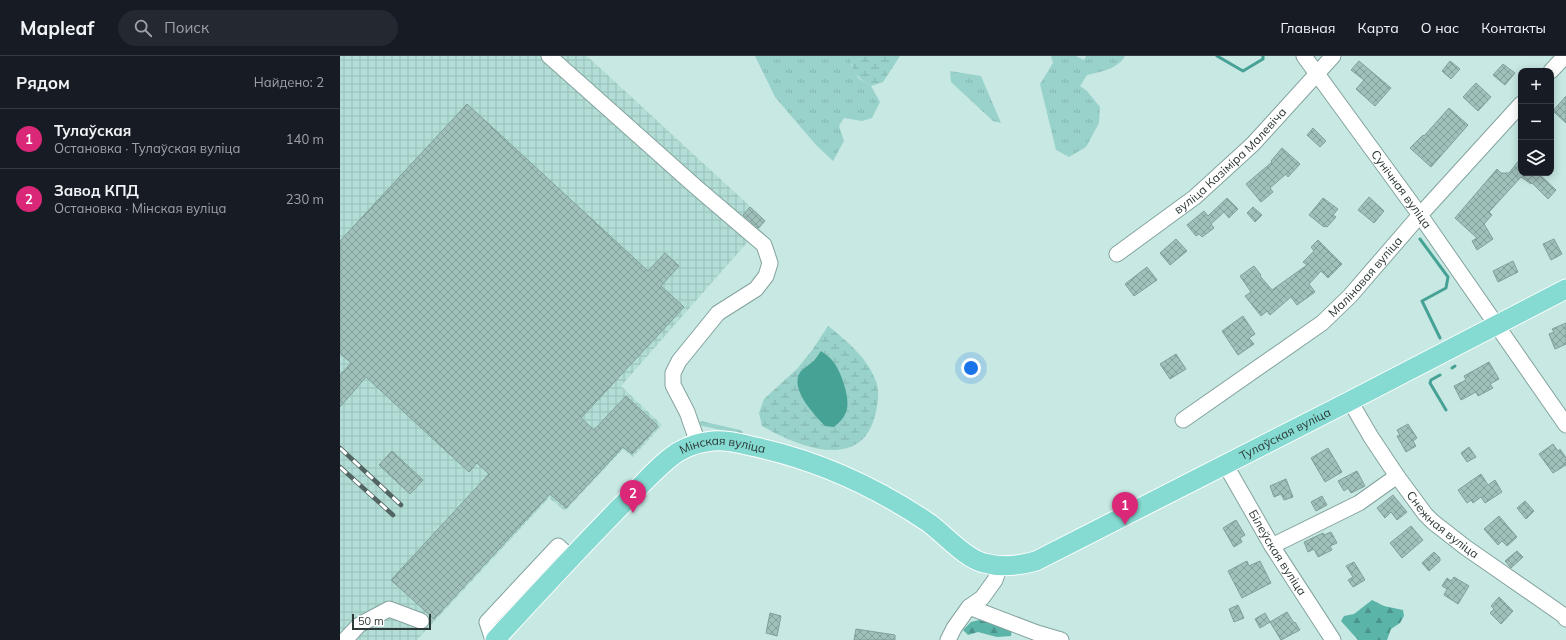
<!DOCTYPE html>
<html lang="ru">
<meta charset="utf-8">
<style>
:root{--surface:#171b24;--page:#242831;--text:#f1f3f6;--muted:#9ea1a6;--line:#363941;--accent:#db2777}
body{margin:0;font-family:Mulish,sans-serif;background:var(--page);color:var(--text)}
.controls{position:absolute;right:12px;top:12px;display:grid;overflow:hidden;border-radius:8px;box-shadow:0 2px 10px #0003}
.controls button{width:36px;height:36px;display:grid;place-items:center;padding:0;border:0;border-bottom:1px solid var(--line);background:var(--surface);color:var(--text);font:20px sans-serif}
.scale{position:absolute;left:12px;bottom:10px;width:79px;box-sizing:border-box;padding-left:4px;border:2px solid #2c3937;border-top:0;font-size:11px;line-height:14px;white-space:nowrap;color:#2c3937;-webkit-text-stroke:3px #fff;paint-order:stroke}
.you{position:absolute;left:631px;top:312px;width:14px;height:14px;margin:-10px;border:3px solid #fff;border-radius:50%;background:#1a73e8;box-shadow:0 0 0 6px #1a73e833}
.badge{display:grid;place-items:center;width:26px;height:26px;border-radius:50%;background:var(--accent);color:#fff;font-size:13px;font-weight:700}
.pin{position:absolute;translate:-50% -33px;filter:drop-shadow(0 1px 2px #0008)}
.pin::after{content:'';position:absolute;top:21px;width:14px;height:12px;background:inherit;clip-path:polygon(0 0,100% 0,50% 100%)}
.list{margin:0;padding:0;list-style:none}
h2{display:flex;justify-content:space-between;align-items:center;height:52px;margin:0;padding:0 16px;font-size:17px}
h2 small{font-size:13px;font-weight:400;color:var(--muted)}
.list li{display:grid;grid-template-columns:26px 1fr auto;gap:12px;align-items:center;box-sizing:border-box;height:60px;padding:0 16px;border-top:1px solid var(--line)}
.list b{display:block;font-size:15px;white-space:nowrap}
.list p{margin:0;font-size:13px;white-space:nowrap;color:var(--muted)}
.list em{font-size:13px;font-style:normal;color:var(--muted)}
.icon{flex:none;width:22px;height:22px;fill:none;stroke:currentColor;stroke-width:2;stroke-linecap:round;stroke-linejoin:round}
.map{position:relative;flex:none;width:1226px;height:584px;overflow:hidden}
header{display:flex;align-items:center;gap:24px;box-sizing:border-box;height:56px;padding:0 20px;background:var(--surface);border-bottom:1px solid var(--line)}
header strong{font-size:19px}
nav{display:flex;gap:22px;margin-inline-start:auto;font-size:14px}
.search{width:280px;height:36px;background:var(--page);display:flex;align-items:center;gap:10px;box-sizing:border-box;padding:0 14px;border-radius:22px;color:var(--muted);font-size:15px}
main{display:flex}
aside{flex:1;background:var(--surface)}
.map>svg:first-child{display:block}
</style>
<header>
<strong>Mapleaf</strong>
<div class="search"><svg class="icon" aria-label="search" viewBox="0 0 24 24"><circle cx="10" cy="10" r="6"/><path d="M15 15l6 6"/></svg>Поиск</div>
<nav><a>Главная</a><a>Карта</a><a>О нас</a><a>Контакты</a></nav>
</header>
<main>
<aside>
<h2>Рядом<small>Найдено: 2</small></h2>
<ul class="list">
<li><span class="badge">1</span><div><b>Тулаўская</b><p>Остановка · Тулаўская вуліца</p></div><em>140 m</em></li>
<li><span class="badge">2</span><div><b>Завод КПД</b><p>Остановка · Мінская вуліца</p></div><em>230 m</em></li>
</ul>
</aside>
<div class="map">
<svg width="1226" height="584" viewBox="0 0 1226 584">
<defs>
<pattern id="industrial-grid" width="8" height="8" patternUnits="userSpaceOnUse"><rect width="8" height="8" fill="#b3ded7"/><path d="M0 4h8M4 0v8" fill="none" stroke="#9abfb9"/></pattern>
<pattern id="grass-tufts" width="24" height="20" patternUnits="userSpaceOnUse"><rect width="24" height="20" fill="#99d2ca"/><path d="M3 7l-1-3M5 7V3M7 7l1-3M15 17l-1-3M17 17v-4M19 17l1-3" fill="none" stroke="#84b5ae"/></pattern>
<pattern id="forest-firs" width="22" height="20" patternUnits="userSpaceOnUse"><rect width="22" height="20" fill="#5ab4a8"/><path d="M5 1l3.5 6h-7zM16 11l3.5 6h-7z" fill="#4b938a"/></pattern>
<pattern id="wetland-marsh" width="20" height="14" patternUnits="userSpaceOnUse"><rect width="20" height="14" fill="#99d2ca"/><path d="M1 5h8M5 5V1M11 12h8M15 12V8" fill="none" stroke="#84b5ae"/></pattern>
<pattern id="building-cross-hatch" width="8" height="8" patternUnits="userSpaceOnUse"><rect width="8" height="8" fill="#a0c0bb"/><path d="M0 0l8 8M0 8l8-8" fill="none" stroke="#839d99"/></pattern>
</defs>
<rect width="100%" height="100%" fill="#c7e8e3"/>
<!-- industrial -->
<path fill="url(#industrial-grid)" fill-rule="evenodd" d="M0,0H247L426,165L281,330L322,369L293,401L283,393L225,455L209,442L77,584H0ZM410,151L425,165L415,175L400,162Z"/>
<!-- grass -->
<path fill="url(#grass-tufts)" d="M415,0H511V9L518,22L531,30L540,46L532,62L522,65L504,62L499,70L504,85L493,105L476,89L435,41Z
M711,0H736L744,4L746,0H785C778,13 760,16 747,19L740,30L747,35L760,51L759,67L746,91L729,101L716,94L700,28L713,7Z
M610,15L641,20L661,67L653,65L611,26Z
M361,365L400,374L403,376L402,379L400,378L362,370L359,368Z"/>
<!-- forest -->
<path fill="url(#forest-firs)" d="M1032,544L1044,550L1063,554L1064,560L1060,567L1051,573L1047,584H1018L1001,565L1004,560L1014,558Z
M643,563L672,572L671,580L657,581L638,576L628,579L623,574L631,566Z"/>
<!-- wetland -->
<path fill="url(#wetland-marsh)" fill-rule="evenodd" d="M511,0H560L543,26L531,30C518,22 510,16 511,0Z
M488,270C507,285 529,303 537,328C540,340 537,352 534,363C518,416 455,389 422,370L419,357L424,343L457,313L473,293ZM480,295L459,333C457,314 461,318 472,306C475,303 478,299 480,295Z"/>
<!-- water -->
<path fill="#47a296" d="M481,295C484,297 488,300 491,303C500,312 510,340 507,353C505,361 500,366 494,371L485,370C474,358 448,332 461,315C464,312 468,310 471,307C475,304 478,299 481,295Z"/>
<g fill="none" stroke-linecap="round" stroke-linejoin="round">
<!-- stream -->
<path stroke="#47a296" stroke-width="3" d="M877,0L903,15L923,3V0
M1080,183L1108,221L1106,232L1082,245L1100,282
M1112,312L1115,310
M1100,319L1091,324L1090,327L1106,354"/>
</g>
<!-- building -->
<path fill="url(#building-cross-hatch)" stroke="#80a09b" d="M1019,5L1051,32L1035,50L1016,33L1024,24L1011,14Z
M1110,5L1120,13L1111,23L1102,15Z
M1163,8L1175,17L1165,29L1153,19Z
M1136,27L1151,41L1138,55L1123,41Z
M1226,40V67L1213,55Z
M127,48L308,215L325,197L339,210L321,230L344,251L241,362L254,374L286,340L318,370L292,398L283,391L226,452L210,438L94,563L51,524L149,418L137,407L129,416L26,321L0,351V319L11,307L0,297V185Z
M1109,52L1128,69L1091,111L1070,92L1083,79L1084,80Z
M973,72L986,85L980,91L967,79Z
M942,92L960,108L948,121L946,118L930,132L933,136L921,146L906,128L932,106L931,105Z
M1181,102V117H1198L1216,134L1208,143L1192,127L1191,128L1181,121L1149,156L1152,159L1144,168L1153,183L1137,194L1132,185L1137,182L1115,162L1157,113L1161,117H1169Z
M1029,141L1044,155L1034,167L1018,154Z
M887,142L898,153L889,162L884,156L871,168L874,172L862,181L859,178L856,180L847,169L864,155L868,160Z
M983,142L998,153L993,159L996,161L987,171L985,170L984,171L969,159Z
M410,151L425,165L418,172L403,159Z
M913,151L922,159L915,166L907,157Z
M836,183L847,195L830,209L820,197Z
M1214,183L1222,198L1211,204L1203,188Z
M978,184L1002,208L988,222L981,215L969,228L975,236L957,249L951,241L930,259L927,255L921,260L905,240L911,236L900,220L914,210L921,219L920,220L932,234L967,209L963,206L974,195L971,191Z
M1173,205L1178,216L1158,226L1153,215Z
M807,211L817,224L794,240L785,228Z
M903,260L915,278L909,282L914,288L898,299L882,275Z
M1226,267V288L1215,293L1209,278L1214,276L1212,273Z
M836,298L846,313L830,323L820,308Z
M1149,306L1159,323L1150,328L1153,332L1138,340L1136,336L1121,344L1114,330L1126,324L1124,320Z
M1068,368L1077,382L1073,385L1076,390L1066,396L1057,380L1060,379L1057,374Z
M1213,388L1218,395L1220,393L1226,402V409L1213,417L1199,398Z
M1129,391L1136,401L1127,406L1121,397Z
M988,392L1002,416L985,426L971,402Z
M52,395L83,424L70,438L39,409Z
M1017,415L1025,430L1011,437L1008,432L1004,435L998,425Z
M1141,418L1148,429L1155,424L1162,436L1145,447L1141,441L1133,447L1131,444L1127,447L1118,434Z
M946,423L953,441L944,444L941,438L934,441L930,430Z
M1053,439L1067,456L1057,464L1051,456L1045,462L1037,452Z
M982,440L987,449L976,455L971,446Z
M1185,445L1194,455L1186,463L1177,452Z
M1159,460L1177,481L1167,490L1162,485L1158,489L1144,473Z
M896,464L905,479L900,482L902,486L894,491L883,472Z
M1071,470L1083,484L1062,502L1050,487Z
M991,476L997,487L990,490L992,494L978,501L974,493L968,496L964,486L983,477L984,479Z
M1177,495L1183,501L1171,512L1165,505Z
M1094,496L1100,502V505L1089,515L1082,507Z
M907,505L909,510L920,505L931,527L902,542L888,515Z
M1014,506L1025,524L1013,531L1008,524L1013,521L1006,510Z
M1114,521L1129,530L1118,548L1104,539L1107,533L1102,530L1107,522L1111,525Z
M1159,541L1173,555L1161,568L1150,557L1154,553L1151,550Z
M898,549L904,562L894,566L889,553Z
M947,556L954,567L955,566L960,574L941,584L930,566Z
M430,557L441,560L437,580L426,577Z
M925,557L930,566L920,572L915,563Z
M516,573L555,579V584H514Z"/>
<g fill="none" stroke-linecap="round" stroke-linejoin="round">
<!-- minor casing -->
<g stroke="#84a39e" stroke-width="17">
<g id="minor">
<path d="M209,0L356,131L424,189L430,207L426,220L416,233L378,257L339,305L333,317V329L347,356L358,387"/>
<path id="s1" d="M964,0L1080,159L1226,369"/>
<path d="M1211,15L1225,0"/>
<path id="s2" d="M777,198L855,141L913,88L993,0"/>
<path id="s3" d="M1010,345L1031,381L1057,420L1085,458L1093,466L1125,491L1223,559L1226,563"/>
<path id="s4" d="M843,364L982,267L1010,240L1080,159L1181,48"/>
<path id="s5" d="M885,408L932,490L993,584"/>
<path d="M932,490L1019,447L1057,420"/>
<path d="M629,551L697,577L721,584"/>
<path d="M5,584L19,569L49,553L81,565"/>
<path d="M153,584L147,566L218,490L231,502"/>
<path d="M608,584L614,572L629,551L642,542L655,524L660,510"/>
</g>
</g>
<!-- major casing -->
<g stroke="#fff" stroke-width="21">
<g id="major">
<path id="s6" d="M155,584C196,539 238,494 281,450C299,432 317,410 338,396C348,390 361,386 373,385C386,384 399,387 411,390C474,403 536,431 589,467C604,478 626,503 644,507C662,512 678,510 696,505L1010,345L1226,233"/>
</g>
</g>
<!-- minor -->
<use href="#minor" stroke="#fff" stroke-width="15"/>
<!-- major -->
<use href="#major" stroke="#85dad1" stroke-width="19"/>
<!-- rail casing -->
<g stroke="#536562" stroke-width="4.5">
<path id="rail" d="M0,392L61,449
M0,411L53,459"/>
</g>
<!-- rail -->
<use href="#rail" stroke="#fff" stroke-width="3" stroke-dasharray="9" stroke-linecap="butt"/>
</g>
<g text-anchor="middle" stroke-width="4" stroke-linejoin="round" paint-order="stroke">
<!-- street labels -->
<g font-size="12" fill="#2c3937" stroke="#fff">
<text dy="4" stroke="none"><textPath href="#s2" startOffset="147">вуліца Казіміра Малевіча</textPath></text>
<text dy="4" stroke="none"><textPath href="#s1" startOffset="165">Сунічная вуліца</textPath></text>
<text dy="4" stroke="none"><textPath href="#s4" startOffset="233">Малінавая вуліца</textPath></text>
<text dy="4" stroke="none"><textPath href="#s6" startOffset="934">Тулаўская вуліца</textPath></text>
<text dy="4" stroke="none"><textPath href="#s6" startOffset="309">Мінская вуліца</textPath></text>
<text dy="4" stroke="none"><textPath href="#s3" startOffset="156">Снежная вуліца</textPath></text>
<text dy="4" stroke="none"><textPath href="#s5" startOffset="103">Білеўская вуліца</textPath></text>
</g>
</g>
</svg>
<div class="controls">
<button>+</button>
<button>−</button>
<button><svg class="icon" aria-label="layers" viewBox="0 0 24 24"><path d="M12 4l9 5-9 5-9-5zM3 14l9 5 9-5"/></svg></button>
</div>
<div class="scale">50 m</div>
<div class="you"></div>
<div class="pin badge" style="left:785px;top:469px">1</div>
<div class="pin badge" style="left:293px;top:457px">2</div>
</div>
</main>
